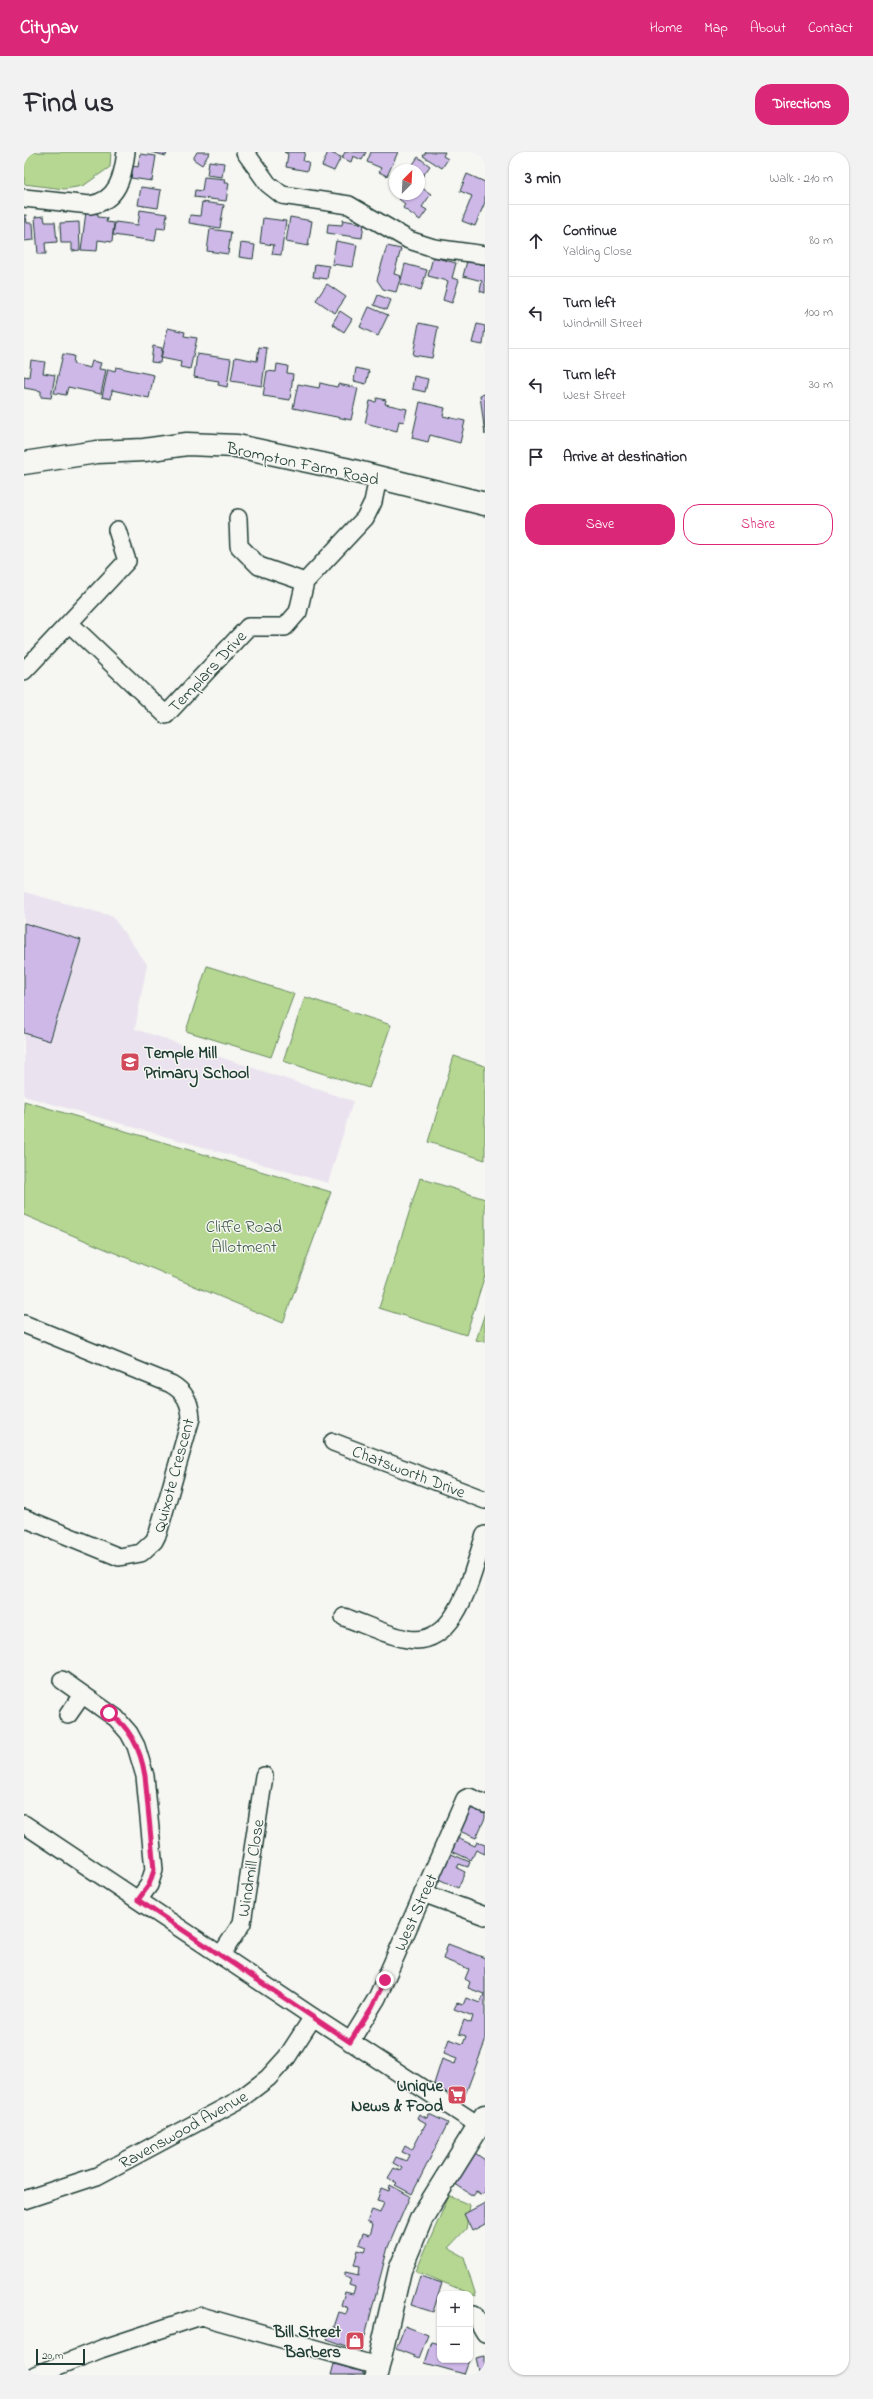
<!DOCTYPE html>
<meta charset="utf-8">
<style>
:root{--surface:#fff;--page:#f2f2f3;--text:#2b2b33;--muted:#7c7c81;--line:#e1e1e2;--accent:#db2777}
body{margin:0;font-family:"Indie Flower",sans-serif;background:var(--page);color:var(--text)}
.controls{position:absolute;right:12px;bottom:12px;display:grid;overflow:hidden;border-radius:8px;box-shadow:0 1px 3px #0004}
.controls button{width:36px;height:36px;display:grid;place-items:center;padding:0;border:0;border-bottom:1px solid var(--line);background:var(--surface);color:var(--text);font:20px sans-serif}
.compass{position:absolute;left:365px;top:12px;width:36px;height:36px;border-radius:50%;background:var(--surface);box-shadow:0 1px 3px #0004;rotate:24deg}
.scale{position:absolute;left:12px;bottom:10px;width:49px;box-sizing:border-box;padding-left:4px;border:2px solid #1f3d34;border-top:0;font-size:11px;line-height:14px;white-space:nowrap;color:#1f3d34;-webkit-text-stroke:3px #f6f6f2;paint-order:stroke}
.stop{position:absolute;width:12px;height:12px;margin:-9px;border:3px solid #db2777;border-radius:50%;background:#fff}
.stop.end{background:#db2777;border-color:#fff;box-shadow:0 1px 4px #0008}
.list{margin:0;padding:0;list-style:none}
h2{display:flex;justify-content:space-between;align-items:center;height:52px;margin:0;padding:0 16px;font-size:17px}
h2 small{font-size:13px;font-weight:400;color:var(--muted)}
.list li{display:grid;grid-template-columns:26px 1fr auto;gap:12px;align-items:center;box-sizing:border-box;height:72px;padding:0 16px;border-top:1px solid var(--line)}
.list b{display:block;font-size:15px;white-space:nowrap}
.list p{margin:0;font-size:13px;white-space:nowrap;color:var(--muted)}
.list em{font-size:13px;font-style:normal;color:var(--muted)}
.actions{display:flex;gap:8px;padding:12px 16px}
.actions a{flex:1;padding:9px 0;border:1px solid var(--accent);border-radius:16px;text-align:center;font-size:14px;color:var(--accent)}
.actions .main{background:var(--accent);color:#fff}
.icon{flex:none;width:22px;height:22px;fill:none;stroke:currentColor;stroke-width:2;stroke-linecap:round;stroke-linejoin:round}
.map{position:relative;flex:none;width:461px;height:2223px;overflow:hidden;border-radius:16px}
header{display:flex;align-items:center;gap:24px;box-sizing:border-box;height:56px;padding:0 20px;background:var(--accent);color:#fff}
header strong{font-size:19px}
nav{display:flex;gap:22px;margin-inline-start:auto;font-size:14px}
.intro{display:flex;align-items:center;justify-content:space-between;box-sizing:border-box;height:96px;padding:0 24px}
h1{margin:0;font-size:28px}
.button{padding:10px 18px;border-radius:16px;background:var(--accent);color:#fff;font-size:14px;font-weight:700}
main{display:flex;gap:24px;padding:0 24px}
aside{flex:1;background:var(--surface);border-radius:16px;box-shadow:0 1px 3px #0004}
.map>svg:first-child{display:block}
</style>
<header>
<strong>Citynav</strong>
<nav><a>Home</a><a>Map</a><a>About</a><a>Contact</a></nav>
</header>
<div class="intro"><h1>Find us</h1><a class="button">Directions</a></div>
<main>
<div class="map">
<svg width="461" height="2223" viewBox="0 0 461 2223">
<rect width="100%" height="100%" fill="#f6f6f2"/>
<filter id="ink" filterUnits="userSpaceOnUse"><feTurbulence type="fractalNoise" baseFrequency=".025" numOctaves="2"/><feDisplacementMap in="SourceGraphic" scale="8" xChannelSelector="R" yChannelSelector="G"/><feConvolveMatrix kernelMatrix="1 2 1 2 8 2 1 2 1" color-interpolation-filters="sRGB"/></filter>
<g filter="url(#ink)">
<!-- built -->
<path fill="#eae3ef" d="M0,740L88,764L123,812L111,877L329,949L304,1031L0,944Z"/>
<!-- green -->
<path fill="#b5d791" stroke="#6a8a62" d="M0,0H87L86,15L59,34L40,37L0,32Z
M183,814L270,842L247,905L162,879Z
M281,845L367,873L345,936L259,909Z
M430,904L461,914V1008L404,990Z
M0,949L307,1040L259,1171L0,1063Z
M396,1026L461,1047V1123L442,1183L355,1156Z
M461,1161V1190L452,1188Z
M425,2044L446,2053L442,2077L424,2096L440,2105L452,2144L392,2119Z"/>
<!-- building -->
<path fill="#cdb8e8" stroke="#1f3d34" d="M127,0H143L142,4Z
M173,0H186L178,13L169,7Z
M281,0L279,9L285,10L283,19L262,15L264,2L260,0Z
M304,0L317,5L310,19L298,14Z
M321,0H342L338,8L329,4L327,10L318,6Z
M347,0H374L363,24L355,20L357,16L343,10Z
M402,0H421L419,4L424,7L418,16L399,4Z
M116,2L132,4L128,29L107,26L109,14L114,15Z
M394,5L406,14L395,29V18H385Z
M185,9L200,11L198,25L183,23Z
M443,22L461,30V50L451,74L438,69L448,44L436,39Z
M180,25L201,27L200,31H205L202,49L170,45L171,38L178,39Z
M395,34L407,42L398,55L403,58L396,68L379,56L381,52L375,47L377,42H395Z
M117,35L137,38L134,56L114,53Z
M178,50L200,53L196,76L165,71L166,63L176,64Z
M116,58L143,62L141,77L133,76L131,89L89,83L91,70L114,73Z
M62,60L74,62V65L83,66L82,70L90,71L88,90L74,88L73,99L57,98Z
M0,63H2L3,71H9L10,88L0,89Z
M20,64L21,70H31L33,90L21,91L22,102H14L11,65Z
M266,65L288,69L284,94L262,90Z
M239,66L262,69L257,103L248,102L250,93L236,91Z
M319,68L340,72L338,86L303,81L304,72L318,73Z
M55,70L56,98L48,99V91H37L36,71Z
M186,77L207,80L204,102L183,99Z
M312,89L333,93L329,115L308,112Z
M217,91L231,93L229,107L215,105Z
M363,94L377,97L370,122L377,124L372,140L359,137L353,128Z
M409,105L432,111L428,126L435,128L428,151L419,148L424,129L404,124Z
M443,109L461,113V141L456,139L458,129L439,124Z
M291,112L305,114L303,127L289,125Z
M381,112L403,118L397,138L376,132Z
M303,132L322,145L311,161L292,148Z
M354,143L367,148L363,158L350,153Z
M345,155L364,163L354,184L336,175Z
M316,159L328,167L320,180L308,172Z
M395,171L414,175L408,206L389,203Z
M453,172L461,174L459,193L448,191Z
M144,176L161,180L160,184L173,186L166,217L156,215L157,210L137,206Z
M129,194L138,196L136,211L127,210Z
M235,195L243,196L238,234L207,229L211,205L233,209Z
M39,202L50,204L49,212L66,216L68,209L77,211L75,217L82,218L77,242L44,235L42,243L30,241Z
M173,202L207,207L203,235L194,233L195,229L170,225Z
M7,208L21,210L19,221L31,223L27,246L17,245V239L0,236V224L5,225Z
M253,212L264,214L263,221L269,222L266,248L239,244L243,219L252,220Z
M92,215L130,223L125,246L88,238L87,247L78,245L84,217L91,219Z
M332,216L345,219L342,232L330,229Z
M390,224L404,227L401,240L388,237Z
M296,231L313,235L314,232L334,236L327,268L269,256L274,232L295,236Z
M461,242V283L456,243Z
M353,246L362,248L361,252L383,257L380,270L375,269L373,279L341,271L346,249L352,250Z
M396,250L421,256L419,264L441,269L436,291L406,283L404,290L388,286Z
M0,771L57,788L26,889L0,881Z
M447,1648L461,1655V1666L452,1686L433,1678Z
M431,1685L451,1694L453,1690L461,1693V1702L452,1698L447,1708L425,1698Z
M418,1698L446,1710L444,1715L435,1712L433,1716L441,1720L434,1736L406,1723Z
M424,1792L461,1806V1890L438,1951L410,1932L418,1907L431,1912L433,1906L420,1901L425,1887L439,1892L442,1884L435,1882L440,1868L447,1871L449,1864L430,1857L433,1851L439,1853L442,1846L456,1851L460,1842L444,1836L446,1830L441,1827L445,1817L419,1807Z
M395,1962L403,1966L405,1962L424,1971L388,2042L371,2033L373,2031L364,2026L370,2016L376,2019L378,2016L369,2011L372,2005L382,2009L385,2003L378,2000L381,1994L388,1998L402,1971L393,1966Z
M451,2001L461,2008V2039L458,2043L453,2039L449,2044L430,2031Z
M366,2033L386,2044L364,2095L337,2199L303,2187L306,2177L316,2180L317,2177L310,2175L315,2160L322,2162L324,2156L317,2153L321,2140L329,2142L331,2135L325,2133L327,2127L321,2125V2120L335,2123L336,2114L330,2113L334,2098L341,2100L343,2095L335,2092L339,2081L346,2083L349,2073L343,2070L348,2058L356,2061L360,2051L353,2049L357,2036L365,2039Z
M461,2051V2072L448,2079L440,2062Z
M396,2124L418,2131L409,2160L387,2153Z
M381,2174L404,2183L395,2206L372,2197Z
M408,2190L416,2192V2208H445L440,2222L401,2211Z
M461,2204V2223H456L452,2206Z
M310,2212L339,2220V2223H307Z"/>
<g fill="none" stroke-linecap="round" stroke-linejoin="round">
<!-- street casing -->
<g stroke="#1f3d34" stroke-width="20">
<path id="street" d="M221,0L244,32L258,43L325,53L385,88L410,96L461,103
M0,46L66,53C94,49 99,24 102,0
M214,366L215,394L235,414L281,430
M45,471L103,409L93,378
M0,519L45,471L142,563L224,475H261L274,460L281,430L341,366L349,350L354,326
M0,1172L147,1232C161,1240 166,1250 167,1266L134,1381L130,1389L117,1401L95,1405L0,1366
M309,1290L461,1348
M320,1465C340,1472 362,1483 383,1487C435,1497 448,1418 461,1383
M38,1528L92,1566L105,1581L112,1594L121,1624L130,1718L125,1733L114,1748
M44,1563L58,1543
M0,1672L289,1865L456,1974
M399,1741L461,1764
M197,1803L218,1771L240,1624
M326,1890L353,1846L441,1647L445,1645L461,1652
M0,2048L73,2024L215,1948L244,1926L263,1905L289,1865
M450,2162L461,2181
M11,2223L77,2197L177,2164L353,2214"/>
</g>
<!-- secondary casing -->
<g stroke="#1f3d34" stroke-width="25">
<path id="secondary" d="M0,311L73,300L120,298L163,292L213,294L321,317L461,352
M352,2223L376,2118L398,2065L461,1964"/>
</g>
<!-- street -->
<use href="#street" stroke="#f6f6f2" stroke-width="17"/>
<!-- secondary -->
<use href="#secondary" stroke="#f6f6f2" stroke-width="22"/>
</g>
</g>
<g fill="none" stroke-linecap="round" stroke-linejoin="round" filter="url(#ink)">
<!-- route -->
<path stroke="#db2777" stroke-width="5" d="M85,1561C106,1575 117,1599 121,1624L130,1718L125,1733L114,1748L326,1890L348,1855L361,1828"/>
</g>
<!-- icons -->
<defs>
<g id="school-square" transform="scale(1)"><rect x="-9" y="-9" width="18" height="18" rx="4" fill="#d1495b" stroke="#f6f6f2"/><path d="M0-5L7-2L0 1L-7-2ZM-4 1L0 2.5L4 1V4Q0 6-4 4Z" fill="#fff"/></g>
<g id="supermarket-square" transform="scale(1)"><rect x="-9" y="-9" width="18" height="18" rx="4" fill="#d1495b" stroke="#f6f6f2"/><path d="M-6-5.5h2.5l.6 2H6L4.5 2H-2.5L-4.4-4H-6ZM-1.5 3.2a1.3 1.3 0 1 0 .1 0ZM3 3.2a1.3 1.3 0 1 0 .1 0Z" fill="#fff"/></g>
<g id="shop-square" transform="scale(1)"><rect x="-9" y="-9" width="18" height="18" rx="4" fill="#d1495b" stroke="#f6f6f2"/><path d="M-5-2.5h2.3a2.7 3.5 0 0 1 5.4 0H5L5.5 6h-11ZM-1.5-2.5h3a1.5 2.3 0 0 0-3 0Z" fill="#fff"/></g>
</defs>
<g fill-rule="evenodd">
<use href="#school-square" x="106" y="910"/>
<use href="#supermarket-square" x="433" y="1943"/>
<use href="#shop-square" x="331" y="2189"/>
</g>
<g text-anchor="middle" stroke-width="3" stroke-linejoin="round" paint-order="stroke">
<!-- street labels -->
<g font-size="17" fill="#1f3d34" stroke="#f6f6f2">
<text transform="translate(279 311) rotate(12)" y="6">Brompton Farm Road</text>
<text transform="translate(183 519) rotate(-47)" y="6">Templars Drive</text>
<text transform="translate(385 1319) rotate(21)" y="6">Chatsworth Drive</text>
<text transform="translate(149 1323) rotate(-75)" y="6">Quixote Crescent</text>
<text transform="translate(226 1716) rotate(-81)" y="6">Windmill Close</text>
<text transform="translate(391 1760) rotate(-66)" y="6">West Street</text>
<text transform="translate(159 1977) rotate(-29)" y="6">Ravenswood Avenue</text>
</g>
<!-- poi labels -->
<g font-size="17" font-weight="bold" fill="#1f3d34" stroke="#f6f6f2" text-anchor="end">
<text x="120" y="906" text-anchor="start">Temple Mill<tspan x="120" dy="20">Primary School</tspan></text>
<text x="419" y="1939">Unique<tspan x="419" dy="20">News &amp; Food</tspan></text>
<text x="317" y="2185">Bill Street<tspan x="317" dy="20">Barbers</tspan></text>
</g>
<!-- park labels -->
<g font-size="17" fill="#3d5c47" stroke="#f6f6f2">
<text x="220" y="1080">Cliffe Road<tspan x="220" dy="20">Allotment</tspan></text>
</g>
</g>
</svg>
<div class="controls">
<button>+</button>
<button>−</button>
</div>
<svg class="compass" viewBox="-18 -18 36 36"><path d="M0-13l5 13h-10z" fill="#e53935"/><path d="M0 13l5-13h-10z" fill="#7c7c81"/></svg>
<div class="scale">20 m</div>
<div class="stop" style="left:85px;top:1561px"></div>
<div class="stop end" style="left:361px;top:1828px"></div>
</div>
<aside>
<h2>3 min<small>Walk · 210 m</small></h2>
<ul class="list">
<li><svg class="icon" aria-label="ahead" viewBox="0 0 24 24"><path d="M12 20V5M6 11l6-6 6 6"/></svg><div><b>Continue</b><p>Yalding Close</p></div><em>80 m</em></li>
<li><svg class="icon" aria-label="left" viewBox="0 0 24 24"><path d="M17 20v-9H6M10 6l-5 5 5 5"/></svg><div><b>Turn left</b><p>Windmill Street</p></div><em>100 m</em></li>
<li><svg class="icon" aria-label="left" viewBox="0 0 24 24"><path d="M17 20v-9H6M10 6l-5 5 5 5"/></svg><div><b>Turn left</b><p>West Street</p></div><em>30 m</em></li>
<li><svg class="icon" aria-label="arrive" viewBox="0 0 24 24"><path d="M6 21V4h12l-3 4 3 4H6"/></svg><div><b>Arrive at destination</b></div></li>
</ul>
<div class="actions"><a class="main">Save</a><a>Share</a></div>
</aside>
</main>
